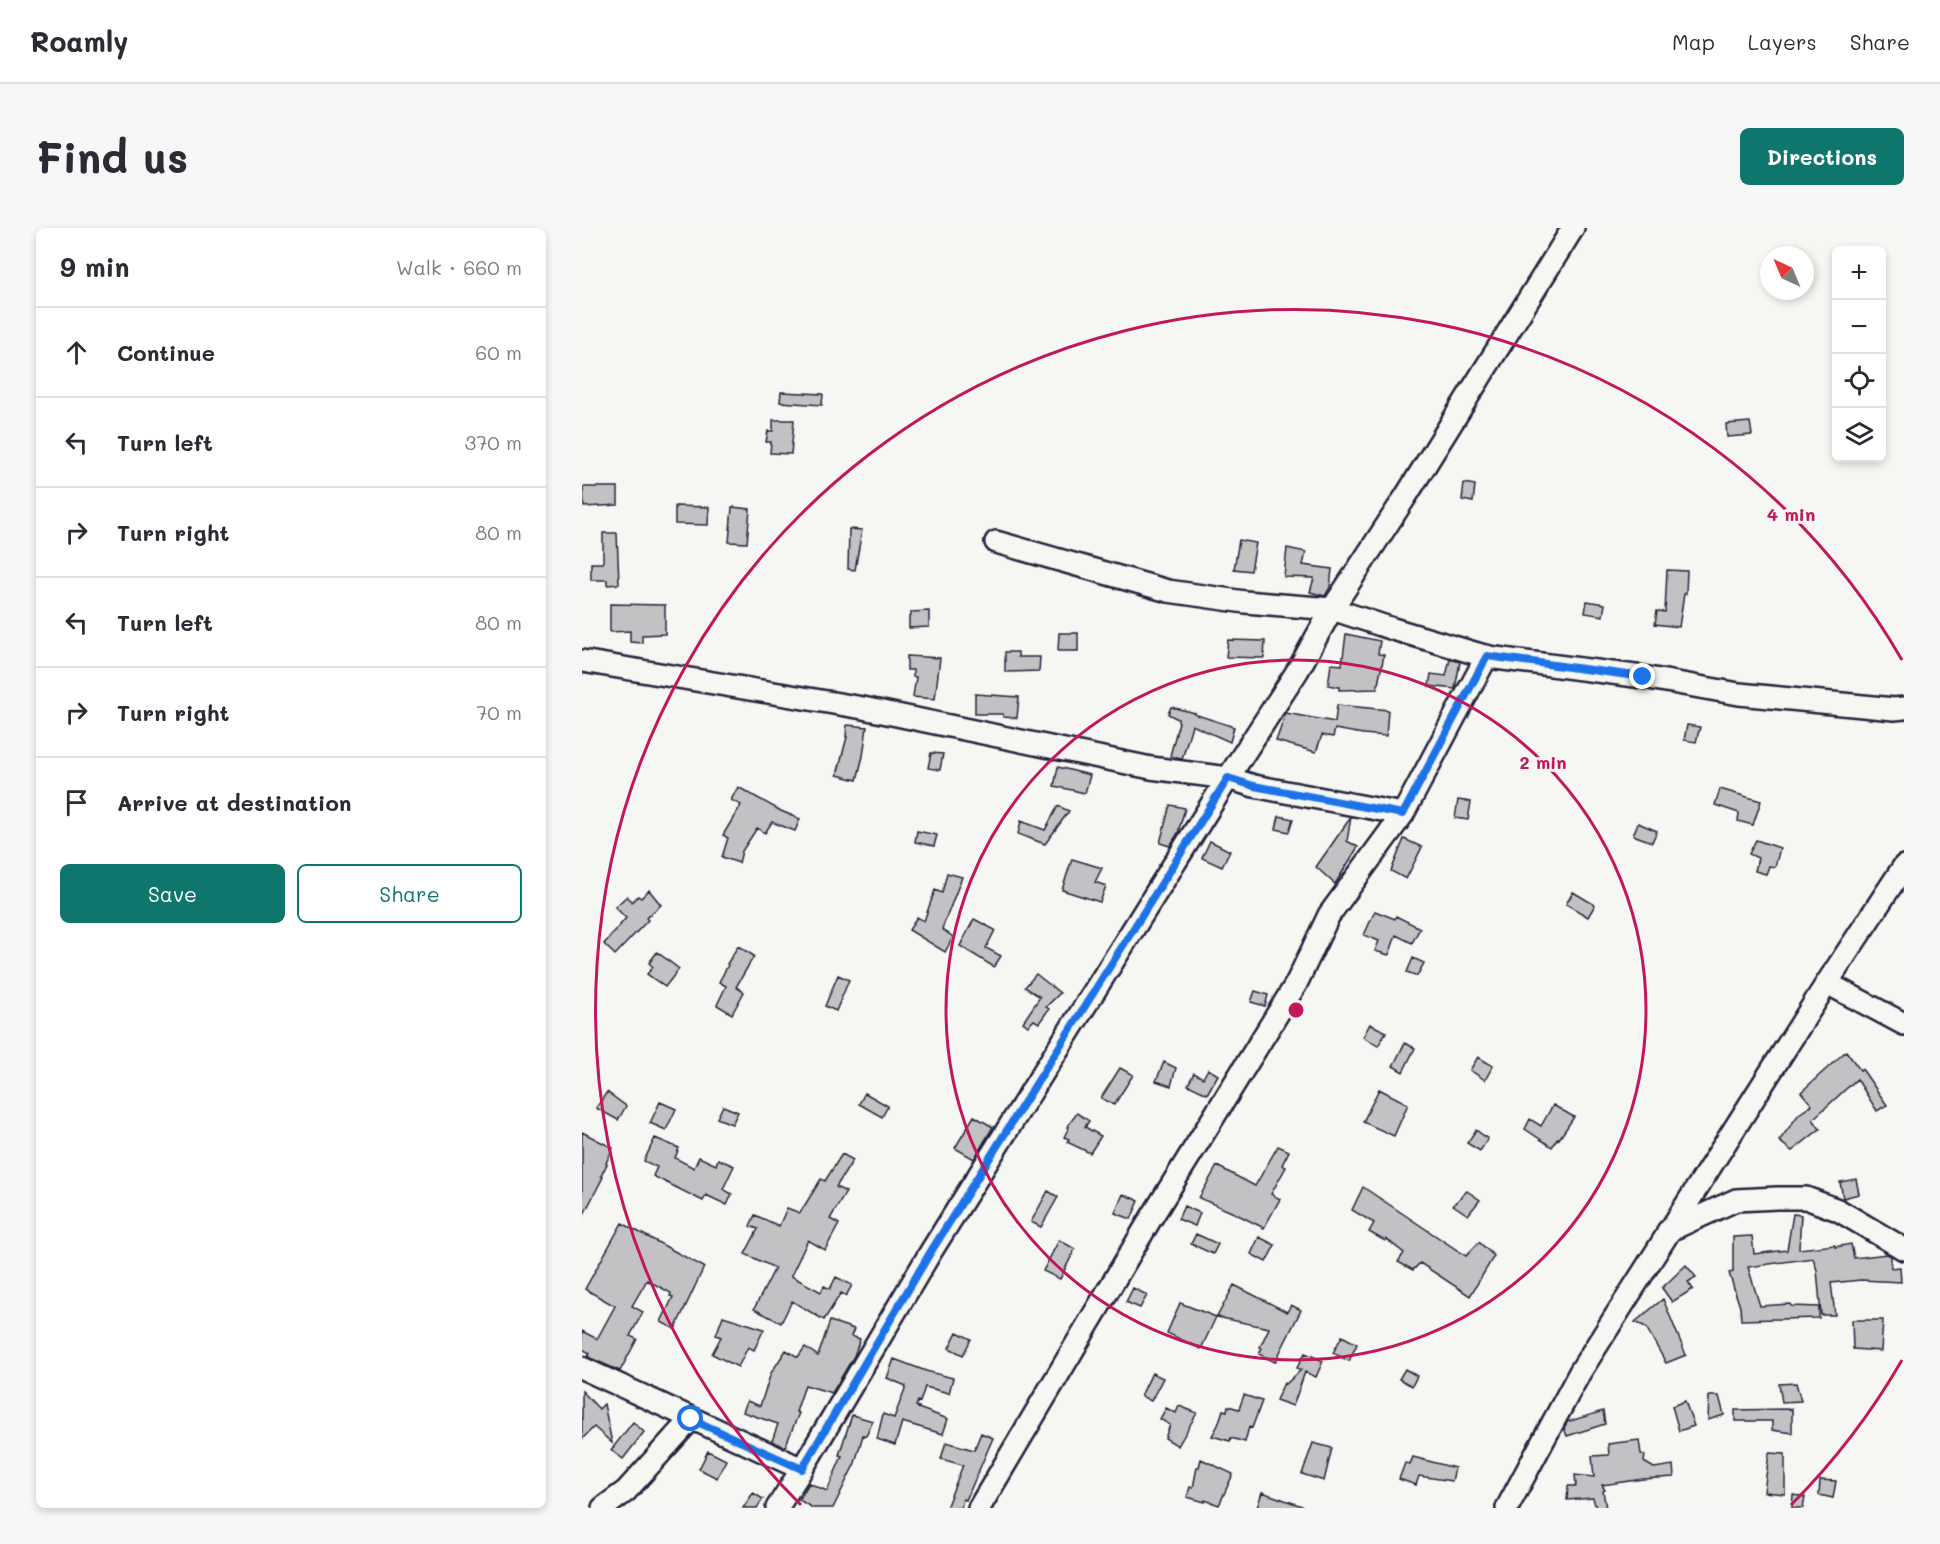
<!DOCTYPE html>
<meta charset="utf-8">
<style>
:root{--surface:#fff;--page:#f7f7f7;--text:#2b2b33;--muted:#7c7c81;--line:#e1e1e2;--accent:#0f766e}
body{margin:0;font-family:Mali,sans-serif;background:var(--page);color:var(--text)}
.controls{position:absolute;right:18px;top:18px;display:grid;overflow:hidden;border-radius:9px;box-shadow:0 3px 9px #0003}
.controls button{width:54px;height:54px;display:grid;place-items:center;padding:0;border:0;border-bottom:2px solid var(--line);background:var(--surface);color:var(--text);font:30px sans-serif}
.compass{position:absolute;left:1178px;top:18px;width:54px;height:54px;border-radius:50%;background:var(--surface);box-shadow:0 3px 9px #0003;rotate:316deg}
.stop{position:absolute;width:18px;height:18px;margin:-14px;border:4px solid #1a73e8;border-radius:50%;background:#fff}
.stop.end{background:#1a73e8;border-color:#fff;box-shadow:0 2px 6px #0008}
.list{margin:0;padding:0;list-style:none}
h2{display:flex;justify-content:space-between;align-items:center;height:78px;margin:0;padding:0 24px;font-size:26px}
h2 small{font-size:20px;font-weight:400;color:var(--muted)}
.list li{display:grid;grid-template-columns:39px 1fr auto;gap:18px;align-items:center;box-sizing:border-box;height:90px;padding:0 24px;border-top:2px solid var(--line)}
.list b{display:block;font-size:22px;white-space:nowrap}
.list em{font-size:20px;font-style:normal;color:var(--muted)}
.actions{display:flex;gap:12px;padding:18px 24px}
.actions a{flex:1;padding:14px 0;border:2px solid var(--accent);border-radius:9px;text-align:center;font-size:21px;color:var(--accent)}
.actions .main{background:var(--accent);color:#fff}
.icon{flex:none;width:33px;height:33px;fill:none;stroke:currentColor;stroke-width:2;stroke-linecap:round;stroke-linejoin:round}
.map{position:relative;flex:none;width:1322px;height:1280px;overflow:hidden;border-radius:9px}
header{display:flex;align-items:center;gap:36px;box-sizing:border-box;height:84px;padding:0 30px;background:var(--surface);border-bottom:2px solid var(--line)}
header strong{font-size:28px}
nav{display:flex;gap:33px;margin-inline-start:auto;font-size:21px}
.intro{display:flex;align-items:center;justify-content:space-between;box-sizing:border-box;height:144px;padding:0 36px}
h1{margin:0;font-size:42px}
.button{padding:15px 27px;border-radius:9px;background:var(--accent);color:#fff;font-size:21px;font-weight:700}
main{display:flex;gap:36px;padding:0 36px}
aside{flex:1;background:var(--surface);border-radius:9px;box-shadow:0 3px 9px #0003}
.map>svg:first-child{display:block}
</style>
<header>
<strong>Roamly</strong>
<nav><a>Map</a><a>Layers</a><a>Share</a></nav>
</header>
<div class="intro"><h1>Find us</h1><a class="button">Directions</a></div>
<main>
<aside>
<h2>9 min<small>Walk · 660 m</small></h2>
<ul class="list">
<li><svg class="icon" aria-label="ahead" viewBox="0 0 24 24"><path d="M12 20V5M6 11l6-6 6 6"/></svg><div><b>Continue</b></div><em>60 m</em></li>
<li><svg class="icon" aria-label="left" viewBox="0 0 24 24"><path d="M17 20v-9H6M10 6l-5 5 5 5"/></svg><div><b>Turn left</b></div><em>370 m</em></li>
<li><svg class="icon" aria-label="right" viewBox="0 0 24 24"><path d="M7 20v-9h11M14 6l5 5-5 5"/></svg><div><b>Turn right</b></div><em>80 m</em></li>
<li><svg class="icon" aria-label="left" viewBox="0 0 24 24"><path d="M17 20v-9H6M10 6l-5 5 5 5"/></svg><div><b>Turn left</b></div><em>80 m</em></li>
<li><svg class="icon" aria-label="right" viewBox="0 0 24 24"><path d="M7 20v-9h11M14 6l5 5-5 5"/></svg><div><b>Turn right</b></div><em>70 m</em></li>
<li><svg class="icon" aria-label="arrive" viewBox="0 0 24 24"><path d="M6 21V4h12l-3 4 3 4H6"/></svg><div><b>Arrive at destination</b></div></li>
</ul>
<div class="actions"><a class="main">Save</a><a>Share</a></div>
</aside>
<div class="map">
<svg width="1322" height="1280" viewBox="0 0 1322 1280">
<rect width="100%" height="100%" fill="#f6f6f2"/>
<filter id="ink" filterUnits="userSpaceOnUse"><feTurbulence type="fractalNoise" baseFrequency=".0167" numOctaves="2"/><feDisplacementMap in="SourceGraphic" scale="12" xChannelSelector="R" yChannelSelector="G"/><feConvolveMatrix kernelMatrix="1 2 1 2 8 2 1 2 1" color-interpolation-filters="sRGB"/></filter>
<g filter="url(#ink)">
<!-- building -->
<path fill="#c2c2c4" stroke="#22223b" stroke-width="1.5" d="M199,164L241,166L240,177L198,174Z
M191,192H212L209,226L188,225L189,214H184L186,203H191Z
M1168,194L1170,207L1145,209L1144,196Z
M882,255L893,257L891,274L880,272Z
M1,259H36V277L2,279Z
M93,278L127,279L126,297L93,296Z
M150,279L168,281L165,315L147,314Z
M267,301L280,302L273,342L266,341Z
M21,305H35L37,356L25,357V352H9V335H21Z
M657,312L674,315L669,343L652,341Z
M705,320L724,324L721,337L750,341L748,359L743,368L728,364L732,350L702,349Z
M1085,342L1105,343L1104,366H1102L1097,399L1073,396L1075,383L1083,384Z
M1005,373L1023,376L1021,388L1003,385Z
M28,376L83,377V406L60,407V415L48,414V403L28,404Z
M347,383V399L327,400V389L329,388V384Z
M477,405H496V423H476Z
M764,406L798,413L796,426L802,427L795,461L757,462V459L746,457L749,436L760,437Z
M646,412L683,413L682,430L644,429Z
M423,424H436V429H458L457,443L423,444Z
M325,428L358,430L353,471L331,469L334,449H331V442H325Z
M868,431L878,434L873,461L847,458L849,446L864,448Z
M393,466L437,469L435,490L421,489V486H393Z
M755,477L806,482L804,508L781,506L753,501L751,509L740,507L734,524L694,513L704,485L753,494Z
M589,479L613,485L612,486L652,499L648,514L610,497L600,531L588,528L597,494H596V491L586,486Z
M265,497L285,499L281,528L275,552L255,547L265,509H264Z
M1105,497L1118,499L1114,514L1102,512Z
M349,525L361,526L358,542L346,540Z
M476,539L508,547L503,565L472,558Z
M156,559L199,583L218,591L213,603L190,594L183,605L175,600L160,623L157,635L140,629L146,610L141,607L159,577L149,572Z
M1138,561L1179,573L1171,597L1156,593L1157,585L1133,577Z
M876,572L889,574L886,592L873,590Z
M588,577L603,580L596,605L588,618L578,615Z
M476,578L487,583L463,616L436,606L439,593L463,602Z
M697,588L711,591L707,604L694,601Z
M769,589L765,613L776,619L753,656L734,639Z
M1056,595L1075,603L1070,614L1051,607Z
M335,603L355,607L352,618L333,614Z
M822,611L840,619L824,651L809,643Z
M1174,612L1198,620L1193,639L1187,638L1184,646L1173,643L1176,630L1167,626Z
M628,613L648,623L640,639L620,630Z
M490,631L520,640L513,654L524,658L518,674L480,662Z
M365,645L380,649L360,701L371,709L363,724L327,702L335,689L342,693L353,662L360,665Z
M67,662L79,677L64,690L66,692L33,727L22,716L44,690L33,679L45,668L50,674L56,668L59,670Z
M991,664L1013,677L1006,689L984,676Z
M793,683L813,691L814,688L838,700L830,715L814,707L807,727L793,723L797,713L782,707Z
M392,691L413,702L404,720L419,728L412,739L378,718Z
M156,718L172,728L154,759L162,764L150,786L135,777L144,758L137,754L146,737L145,736Z
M75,724L97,741L83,759L65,746L71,739L67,735Z
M831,730L842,735L835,748L825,744Z
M454,746L478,765L464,779L467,781L457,795L452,792L446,798L441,794L458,769L443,759Z
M256,747L267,752L254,783L243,778Z
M673,763L686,767L683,778L669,774Z
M788,796L804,804L796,818L781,809Z
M823,815L833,820L821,844L811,838Z
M1264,823L1278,842L1280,841L1305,877L1295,883L1275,851L1231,891L1238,901L1210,923L1197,913L1217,886L1230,877L1219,864Z
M896,829L911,838L903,852L888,842Z
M582,834L594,840L589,858L574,853Z
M538,840L551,847L532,877L519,870Z
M626,841L636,847L625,866L606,857L612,845L621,850Z
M797,861L826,876L812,908L781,894Z
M25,864L44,878L36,892L14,880Z
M283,865L306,878L300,889L277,876Z
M78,874L94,881L84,902L68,895Z
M971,877L992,889L977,911L976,910L970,919L943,901L948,891L959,898Z
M141,878L156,884L150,896L135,890Z
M495,885L507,893L503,899L519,908L508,925L485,914L487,911L482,909L487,899H485Z
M392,888L411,899L392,931L373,920Z
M894,902L906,911L898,923L885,915Z
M0,904L31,920L24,935L25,936L19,948L21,949L0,990Z
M73,910L97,920L93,930L112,940L117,929L134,937L136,931L152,938L141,961L150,966L145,977L124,967L121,973L71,948L75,939L62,933Z
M696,918L707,923L700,937L704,939L689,966L698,971L682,1000L652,985L617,970L635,938L673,958Z
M260,926L271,932L254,959L264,964L248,991L257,996L243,1022L226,1012L209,1048L239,1064L242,1058L248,1061L254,1049L270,1057L264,1068L259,1065L242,1092L210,1073L199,1095L172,1081L193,1040L163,1026L176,1001L168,998L173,987L197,998L205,980L218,985L239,951L243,953Z
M1274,951L1277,966L1261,970L1258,954Z
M781,959L884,1028L897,1014L912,1028L888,1068L838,1035L831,1042L816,1034L822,1025L804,1011L803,1013L787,1004L792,995L770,982Z
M466,963L476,969L459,999L449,994Z
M885,963L898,972L886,987L871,977Z
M541,966L557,973L549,991L533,985Z
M602,978L618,985L613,998L596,991Z
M1211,986L1219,987L1217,1021L1253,1017V1019L1269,1016L1272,1030L1305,1026L1309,1028V1040L1318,1039L1319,1054L1279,1052L1249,1055L1253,1087H1239L1235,1042L1231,1030L1166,1039L1178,1078L1208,1076L1209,1078L1237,1079V1090L1159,1092L1158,1079L1147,1045L1151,1044V1009L1170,1008L1172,1026L1205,1022Z
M40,995L122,1039L93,1101L79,1094L91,1069L88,1068L89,1065L65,1052L50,1078L61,1084L48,1108L55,1111L38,1143L6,1129L8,1125L0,1121V1103L15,1111L33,1078L3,1061Z
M614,1006L636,1016L631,1026L609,1016Z
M677,1009L693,1017L684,1034L669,1026Z
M477,1012L493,1021L478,1051L461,1043Z
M1104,1037L1114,1049L1106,1054L1111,1061L1090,1074L1080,1060Z
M652,1057L705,1084L709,1077L719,1082L693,1134L677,1126L680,1120L678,1119L687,1100L635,1089Z
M551,1060L565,1067L558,1080L544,1074Z
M1081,1071L1104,1127L1084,1135L1064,1099L1053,1094Z
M598,1075L634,1089L619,1121L585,1105Z
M141,1088L182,1101L172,1122L166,1119L156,1139L130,1126L139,1109L134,1107Z
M1270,1092H1301L1299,1123L1271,1121Z
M248,1093L272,1101L269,1108L278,1111L272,1128L250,1165L223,1157L214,1184L217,1185L203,1219L190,1213L196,1196L161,1184L165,1173L178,1178L189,1145L204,1122L216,1129L223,1119L236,1128Z
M375,1104L389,1111L381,1127L367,1120Z
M760,1108L775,1116L767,1133L751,1125Z
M723,1125L741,1133L734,1149L723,1144L711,1178L694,1172L702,1155L704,1156L719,1142L715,1140Z
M312,1131L344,1143L371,1150L367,1165L343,1159L338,1174L336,1173L334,1178L337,1179L336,1180L366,1191L361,1206L320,1194L313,1217L295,1211L301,1186L312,1190L324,1158L305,1150Z
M823,1141L835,1148L830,1158L817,1151Z
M570,1145L581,1150L569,1173L559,1168Z
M1214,1155L1219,1173L1200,1174L1197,1156Z
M0,1163L17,1181L22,1176L30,1215L12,1199L0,1211Z
M662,1167L680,1173L670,1200L667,1199L663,1214L649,1210L648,1213L630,1208L636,1197L641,1182L645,1183L646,1178L657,1181Z
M1127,1168H1137L1142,1187L1126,1192Z
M1103,1173L1112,1198L1097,1203L1090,1178Z
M597,1178L615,1185L596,1218L583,1210L588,1197L578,1191L584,1180L594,1185Z
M1210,1181V1205L1190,1202V1193H1153V1182Z
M1021,1183L1023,1196L985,1208L982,1200L985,1194Z
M270,1187L291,1193L284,1208L281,1207L273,1235L251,1280H231L217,1272L227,1255L245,1263L260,1228L257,1227Z
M51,1194L62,1204L41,1231L29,1222Z
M399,1205L411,1210L384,1272L381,1271L379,1280H364L381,1237L359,1231L364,1214L392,1222Z
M1057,1212L1059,1226L1063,1227L1062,1234L1072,1240L1091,1237L1092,1249L1061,1251L1020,1257L1023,1262L1021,1263L1024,1280H1014L1011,1270L985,1272L986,1258H994L993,1247L1012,1249L1010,1228L1027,1227L1026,1216Z
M731,1215L750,1220L742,1253L720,1246Z
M126,1223L144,1232L135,1250L117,1241Z
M1187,1225L1203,1226V1266L1182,1264Z
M831,1229L873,1240L870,1253L837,1248L834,1257L817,1251L823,1235L828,1236Z
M619,1231L651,1246L637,1277L623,1272V1274L605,1269L608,1259L611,1260L615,1239H617Z
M1238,1252L1254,1253L1251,1270L1237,1267Z
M680,1264L720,1278V1280H675Z
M171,1265L181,1271L175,1280H161Z
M1211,1267L1223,1269L1221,1280H1210Z"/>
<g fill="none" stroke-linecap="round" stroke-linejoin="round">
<!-- minor casing -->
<g stroke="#22223b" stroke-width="26">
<path id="minor" d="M414,314L586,363L663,374L750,381L811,401L906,429L1061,449L1157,466L1312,481L1322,480
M0,433L281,480L569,540L646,550L672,558L821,586
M1245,755L1322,796
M1086,1003L1154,972L1195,970H1224L1256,982L1322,1021
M0,1140L220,1241
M21,1280L44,1263L109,1191
M195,1280L220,1241L348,1025L646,550L716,442L750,381L824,268L991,0
M397,1280L568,992L714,756L747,687L821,586L905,428
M925,1280L998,1144L1245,755L1322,638"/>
</g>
<!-- minor -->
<use href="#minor" stroke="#f6f6f2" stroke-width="21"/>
</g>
</g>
<g fill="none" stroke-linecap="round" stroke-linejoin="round" filter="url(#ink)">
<!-- route -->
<path stroke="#1a73e8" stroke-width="8" d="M109,1191L220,1241L348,1025L646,550L672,558L821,586L905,428L1061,449"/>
</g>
<!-- distance rings -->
<g fill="none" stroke="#c2185b" stroke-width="3">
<circle cx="714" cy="782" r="350"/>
<path d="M1320 1132A700 700 0 0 1 1209 1277M219 1277A700 700 0 1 1 1320 432"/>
</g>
<circle cx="714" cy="782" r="9" fill="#c2185b" stroke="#f6f6f2" stroke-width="3"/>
<g font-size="18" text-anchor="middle" font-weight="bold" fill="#c2185b" stroke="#f6f6f2" stroke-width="6" stroke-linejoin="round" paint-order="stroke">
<text x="1209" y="293">4 min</text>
<text x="961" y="541">2 min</text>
</g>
</svg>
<div class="controls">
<button>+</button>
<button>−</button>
<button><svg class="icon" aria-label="locate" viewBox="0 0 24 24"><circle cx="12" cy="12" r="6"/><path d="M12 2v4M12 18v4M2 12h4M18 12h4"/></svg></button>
<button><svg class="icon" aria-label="layers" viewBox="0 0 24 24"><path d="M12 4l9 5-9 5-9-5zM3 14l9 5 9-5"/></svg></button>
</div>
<svg class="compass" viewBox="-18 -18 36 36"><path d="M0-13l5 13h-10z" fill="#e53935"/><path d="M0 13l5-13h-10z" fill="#7c7c81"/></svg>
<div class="stop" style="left:109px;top:1191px"></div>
<div class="stop end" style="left:1061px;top:449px"></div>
</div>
</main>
